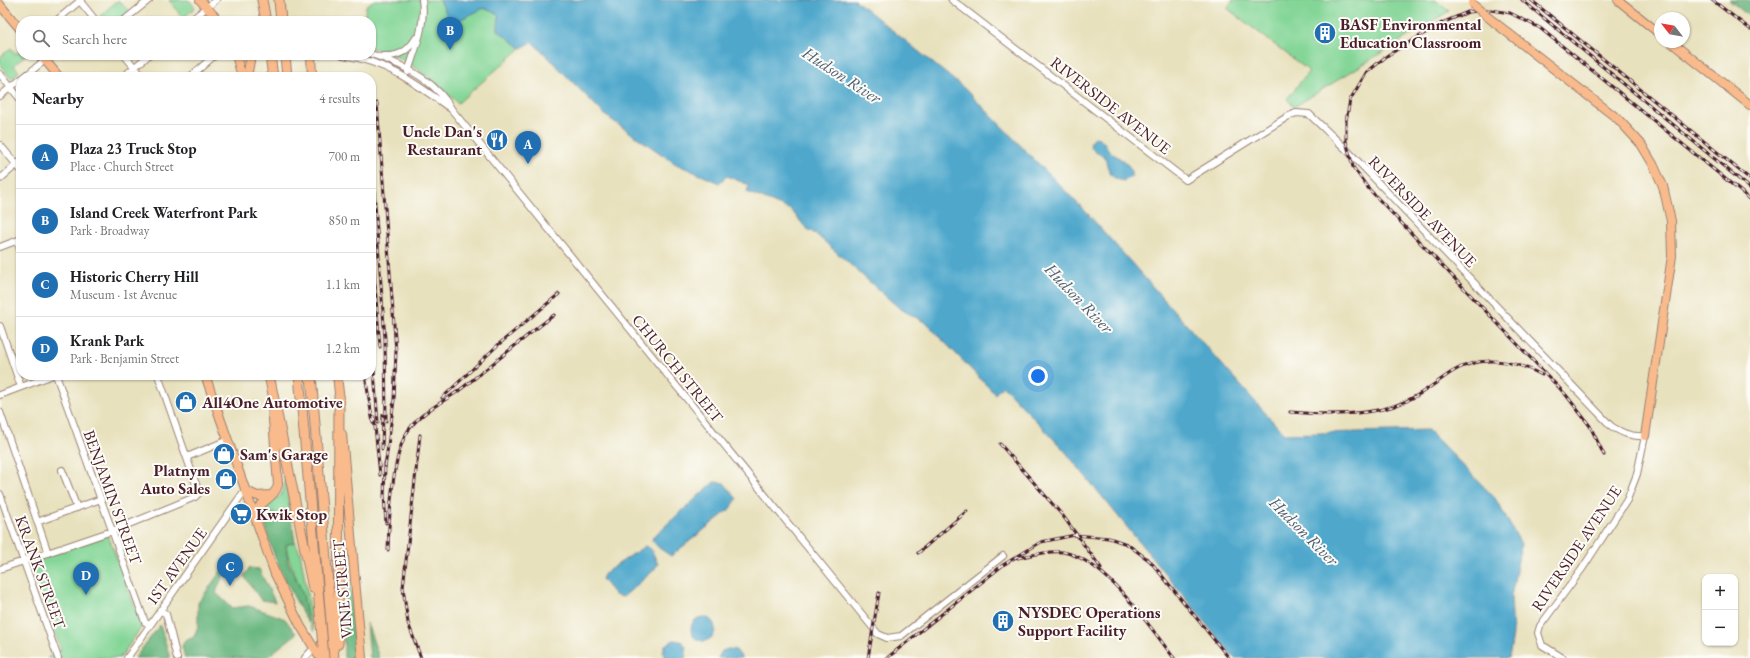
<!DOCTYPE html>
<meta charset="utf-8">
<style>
:root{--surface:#fff;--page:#f6f6f6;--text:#202124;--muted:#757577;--line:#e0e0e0;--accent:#1f6fb2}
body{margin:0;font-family:"EB Garamond",serif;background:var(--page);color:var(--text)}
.controls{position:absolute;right:12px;bottom:12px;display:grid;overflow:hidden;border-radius:8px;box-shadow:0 1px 3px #0004}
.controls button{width:36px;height:36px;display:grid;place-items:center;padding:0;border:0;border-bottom:1px solid var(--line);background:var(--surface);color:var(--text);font:20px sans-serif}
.compass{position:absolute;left:1654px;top:12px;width:36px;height:36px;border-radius:50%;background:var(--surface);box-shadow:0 1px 3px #0004;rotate:301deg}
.you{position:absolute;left:1038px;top:376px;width:14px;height:14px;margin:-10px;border:3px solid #fff;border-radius:50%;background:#1a73e8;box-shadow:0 0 0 6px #1a73e833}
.badge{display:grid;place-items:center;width:26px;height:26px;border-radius:50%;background:var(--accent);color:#fff;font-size:13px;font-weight:700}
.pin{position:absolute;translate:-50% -33px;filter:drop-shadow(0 1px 2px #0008)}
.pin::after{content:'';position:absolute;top:21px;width:14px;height:12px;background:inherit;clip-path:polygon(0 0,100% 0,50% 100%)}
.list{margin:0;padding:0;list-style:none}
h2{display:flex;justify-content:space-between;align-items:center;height:52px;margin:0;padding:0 16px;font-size:17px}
h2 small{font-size:13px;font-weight:400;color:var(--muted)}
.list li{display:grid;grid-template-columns:26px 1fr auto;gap:12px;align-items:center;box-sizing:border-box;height:64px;padding:0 16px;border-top:1px solid var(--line)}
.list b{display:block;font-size:15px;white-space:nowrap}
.list p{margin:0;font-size:13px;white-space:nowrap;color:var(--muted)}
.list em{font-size:13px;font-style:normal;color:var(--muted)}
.icon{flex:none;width:22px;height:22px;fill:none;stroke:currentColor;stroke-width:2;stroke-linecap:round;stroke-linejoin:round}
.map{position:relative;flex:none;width:1750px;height:658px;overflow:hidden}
.search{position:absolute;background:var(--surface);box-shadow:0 1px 3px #0004;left:16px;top:16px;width:360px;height:44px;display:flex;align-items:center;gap:10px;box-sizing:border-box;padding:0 14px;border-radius:16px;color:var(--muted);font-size:15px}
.panel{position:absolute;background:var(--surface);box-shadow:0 1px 3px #0004;left:16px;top:72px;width:360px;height:308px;border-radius:16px}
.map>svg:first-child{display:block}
</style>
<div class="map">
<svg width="1750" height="658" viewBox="0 0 1750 658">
<rect width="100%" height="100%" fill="#fdfcf7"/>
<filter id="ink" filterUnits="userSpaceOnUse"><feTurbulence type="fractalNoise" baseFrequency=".025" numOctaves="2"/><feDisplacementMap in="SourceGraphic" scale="8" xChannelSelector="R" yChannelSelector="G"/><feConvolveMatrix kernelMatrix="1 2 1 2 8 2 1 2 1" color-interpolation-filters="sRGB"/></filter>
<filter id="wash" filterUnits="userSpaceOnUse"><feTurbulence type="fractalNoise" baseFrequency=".012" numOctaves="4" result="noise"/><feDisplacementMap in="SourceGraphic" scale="16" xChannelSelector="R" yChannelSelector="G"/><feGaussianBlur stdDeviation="0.9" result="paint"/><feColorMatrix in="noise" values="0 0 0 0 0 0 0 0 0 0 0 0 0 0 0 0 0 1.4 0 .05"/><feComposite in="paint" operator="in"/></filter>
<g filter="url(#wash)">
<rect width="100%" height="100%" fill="#e8e1bd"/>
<!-- green -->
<path fill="#84d697" stroke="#677a61" d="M118,0L130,12L119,21H104L100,16Z
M169,0H189L195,8L183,18Z
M374,0H440L451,23L484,8L499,15L498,30L521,48L458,103C432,80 406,55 371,48V21H364L366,6Z
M1233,0H1435L1449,11L1294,107L1287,99L1309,71L1227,8Z
M11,48L16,54L21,50V55H26L14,65L19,72L11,79L0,65V57Z
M285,472L290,512L282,515L265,513L264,524L261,509C280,493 284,502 285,472Z
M108,535L142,626L120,658H47L61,650L30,563Z
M295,542L300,552L314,632C305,619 307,606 302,593C296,574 289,565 286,545Z"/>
<!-- forest -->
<path fill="#6bb780" stroke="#5a6b56" d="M1729,0H1750V17Z
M290,512L295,542L286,545L288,562L303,594L308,623C293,595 263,543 265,513L282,515Z
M229,560C227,573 220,579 216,593L232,608L249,606L275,615L285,619L296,634L266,658H185L182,646L185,641L194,637L198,626V603Z
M349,562L358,658H344V563Z
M250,568L259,569L275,602L261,600L244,576Z
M367,623L379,658H370Z
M160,625L170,658H135Z"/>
<!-- water -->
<path fill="#4fa8cc" stroke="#4c647c" d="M440,0H855L965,89L1087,213L1284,434L1428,430L1495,498L1521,544L1511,597L1513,634L1509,658H1234L1064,450L1003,386L995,394L926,323L899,308L817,235L806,228L791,210L747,192L749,185L727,176L719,183L676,164L606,116L546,55L532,42L521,48L498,30L499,15L484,8L451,24Z
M1095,137C1103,138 1104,143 1108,149C1116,159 1133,161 1131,177L1124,181C1109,179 1108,169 1105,157C1097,152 1092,153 1090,143Z
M714,482L724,483L737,499L730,509L671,556L659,548L652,540L653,537Z
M645,546L651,549L658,564L653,571L623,597L615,595L602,579L605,573Z
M691 629a12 12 0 1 1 24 0a12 12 0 1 1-24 0Z
M674,640L681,641L686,647V655L685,658H666L663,652L665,645Z
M728,649L736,650L742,658H718L722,651Z"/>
</g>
<g filter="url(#ink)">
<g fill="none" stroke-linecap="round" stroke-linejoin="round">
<!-- minor casing -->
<g stroke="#998074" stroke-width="8">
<path id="minor" d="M79,0L96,21
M952,0L1186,180L1287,117L1296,113L1309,114L1348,151L1611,426C1622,433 1631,437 1645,436L1637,474L1627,500L1582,569L1540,626L1538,633L1542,645L1563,658
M56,21L81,0
M123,21L149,0
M190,21L216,0
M371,54C402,64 437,81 452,110L878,634L887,638L901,636L1003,556
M124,55L143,77
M343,55C388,62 415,83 451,109
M383,56C399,57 408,51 416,38
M408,72C415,49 426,25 422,0
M0,74L21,100
M24,77L45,60
M123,77L149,55
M190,77L215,55
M0,96L21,79
M0,145L21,170
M0,179L21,161
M17,241L21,251
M0,247L21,239
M0,326L21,387
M56,375L145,622L150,625
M0,395L53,375
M0,412L48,553
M187,457L228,440
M62,470L77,508
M0,494L58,658
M37,522L101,499
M0,569L112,531L195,497L198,494V490L158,375
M160,610L166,614L177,658
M127,658L245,490
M305,658L314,648"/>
</g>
<!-- major casing -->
<g stroke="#998074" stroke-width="10">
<path id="major" d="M200,0L219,21
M1618,0L1660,34
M0,5L21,30
M1494,22L1618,119L1641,144L1653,164L1663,186L1671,221L1672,256L1645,436
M1671,42L1750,105
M41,55L59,77
M236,55L242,77
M311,55L312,77
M247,77L251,55
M205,375L275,574L300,625L320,658
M337,375L340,402
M342,434L362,658
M245,490L257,496L271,495
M254,515C259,501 275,498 278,485L272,406"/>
</g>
<!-- highway casing -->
<g stroke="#998074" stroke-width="11">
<path id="highway" d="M262,0L266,21
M279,0L281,21
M270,55L273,77
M285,55L287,77
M299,375L324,658
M311,375L334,658
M270,380L313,588
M338,644L339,396"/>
</g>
<!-- minor -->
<use href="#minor" stroke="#fff" stroke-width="6"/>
<!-- major -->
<use href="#major" stroke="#fabb8c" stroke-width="8"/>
<!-- highway -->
<use href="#highway" stroke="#fabb8c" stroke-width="9"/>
<!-- rail casing -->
<g stroke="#4a1f2b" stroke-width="3">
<path id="rail" d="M1522,0L1750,188
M1531,0L1750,179
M1712,0L1750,29
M377,103L396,351L394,400L385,468
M371,149L385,339L386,421
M371,235L380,347
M371,331L378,423
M365,375L373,423
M442,398L499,344L559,294
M1290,412C1323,415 1362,416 1394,406C1416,399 1432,385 1452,372C1480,354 1514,360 1542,375
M374,417L380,475
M420,435L403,588L408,623L421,658
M1000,444L1063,516L1101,568
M382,449L383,415
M1604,455L1590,426L1566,395L1368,188L1353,167L1346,141V121L1350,100L1366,73L1388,55L1442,23L1468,12L1491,10L1510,13L1540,28L1750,199
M384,495L386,523
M384,499L385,463
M388,550C389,521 392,461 405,436C417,413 441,404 461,389C492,365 522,339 554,315
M918,553L967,511
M1018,558C1032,555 1049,550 1063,552C1105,559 1149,626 1174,658
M868,658L879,593
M887,658L1003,565L1041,542L1075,535L1109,538L1127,544L1150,561L1229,658"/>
</g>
<!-- rail -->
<use href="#rail" stroke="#fdfcf7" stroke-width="1.5" stroke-dasharray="4.5" stroke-linecap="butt"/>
<!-- major-bridge casing -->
<g stroke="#998074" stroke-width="10" stroke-linecap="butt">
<path id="major-bridge" d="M1472,4L1494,22"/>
</g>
<!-- major-bridge -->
<use href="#major-bridge" stroke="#fabb8c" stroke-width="8"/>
</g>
</g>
<!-- icons -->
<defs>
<g id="building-disc" transform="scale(1.15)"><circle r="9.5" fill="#1f6fb2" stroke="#fdfcf7"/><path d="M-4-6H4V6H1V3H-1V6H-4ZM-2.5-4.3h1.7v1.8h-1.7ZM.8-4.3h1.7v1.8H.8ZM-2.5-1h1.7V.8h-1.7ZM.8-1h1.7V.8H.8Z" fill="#fff"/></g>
<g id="restaurant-disc" transform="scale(1.15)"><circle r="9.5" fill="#1f6fb2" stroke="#fdfcf7"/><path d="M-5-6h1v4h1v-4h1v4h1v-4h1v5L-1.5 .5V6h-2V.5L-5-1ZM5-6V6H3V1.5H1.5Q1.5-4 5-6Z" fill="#fff"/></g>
<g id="shop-disc" transform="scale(1.15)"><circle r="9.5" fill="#1f6fb2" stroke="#fdfcf7"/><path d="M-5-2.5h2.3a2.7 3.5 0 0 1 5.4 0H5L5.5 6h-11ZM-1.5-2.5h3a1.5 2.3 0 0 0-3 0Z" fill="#fff"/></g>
<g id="supermarket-disc" transform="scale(1.15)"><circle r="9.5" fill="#1f6fb2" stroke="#fdfcf7"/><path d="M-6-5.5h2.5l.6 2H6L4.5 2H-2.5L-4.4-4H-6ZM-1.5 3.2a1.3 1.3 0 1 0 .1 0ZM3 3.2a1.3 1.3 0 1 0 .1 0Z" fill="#fff"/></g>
</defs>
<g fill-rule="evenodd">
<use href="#building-disc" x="1325" y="33"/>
<use href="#restaurant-disc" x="497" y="140"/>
<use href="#shop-disc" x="186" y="402"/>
<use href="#shop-disc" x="224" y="454"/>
<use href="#shop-disc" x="226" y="479"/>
<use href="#supermarket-disc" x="241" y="514"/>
<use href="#building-disc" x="1003" y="621"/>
</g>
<g text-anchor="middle" stroke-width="4" stroke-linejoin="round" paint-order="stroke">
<!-- poi labels -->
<g font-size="16" font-weight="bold" fill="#4a1f2b" stroke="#fdfcf7" text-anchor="start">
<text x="1340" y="30">BASF Environmental<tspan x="1340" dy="18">Education Classroom</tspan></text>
<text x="482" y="137" text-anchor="end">Uncle Dan's<tspan x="482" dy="18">Restaurant</tspan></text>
<text x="202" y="408">All4One Automotive</text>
<text x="240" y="460">Sam's Garage</text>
<text x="210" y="476" text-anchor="end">Platnym<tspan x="210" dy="18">Auto Sales</tspan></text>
<text x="256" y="520">Kwik Stop</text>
<text x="1018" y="618">NYSDEC Operations<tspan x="1018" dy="18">Support Facility</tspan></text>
</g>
<!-- street labels -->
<g font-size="16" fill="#4a1f2b" stroke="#fdfcf7">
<text transform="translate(1111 105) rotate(38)" y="6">RIVERSIDE AVENUE</text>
<text transform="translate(1423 211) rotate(46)" y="6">RIVERSIDE AVENUE</text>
<text transform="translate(678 368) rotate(51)" y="6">CHURCH STREET</text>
<text transform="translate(113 497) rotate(70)" y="6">BENJAMIN STREET</text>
<text transform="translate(1576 548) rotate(-56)" y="6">RIVERSIDE AVENUE</text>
<text transform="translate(176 566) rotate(-54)" y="6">1ST AVENUE</text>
<text transform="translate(41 572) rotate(70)" y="6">KRANK STREET</text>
<text transform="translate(342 589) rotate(-95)" y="6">VINE STREET</text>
</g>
<!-- water labels -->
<g font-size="17" font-style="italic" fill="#4c5d73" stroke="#fdfcf7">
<text transform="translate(842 75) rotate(33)" y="6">Hudson River</text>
<text transform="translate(1079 298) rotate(46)" y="6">Hudson River</text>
<text transform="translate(1304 531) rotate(45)" y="6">Hudson River</text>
</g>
</g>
</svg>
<div class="controls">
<button>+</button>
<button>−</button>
</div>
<svg class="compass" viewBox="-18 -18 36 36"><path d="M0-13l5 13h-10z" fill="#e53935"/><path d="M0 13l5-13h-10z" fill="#757577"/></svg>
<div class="you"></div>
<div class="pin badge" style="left:528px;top:164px">A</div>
<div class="pin badge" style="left:450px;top:50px">B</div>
<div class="pin badge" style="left:230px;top:586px">C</div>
<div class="pin badge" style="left:86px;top:595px">D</div>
<div class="search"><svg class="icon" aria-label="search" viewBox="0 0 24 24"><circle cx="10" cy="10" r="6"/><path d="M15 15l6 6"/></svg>Search here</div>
<section class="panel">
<h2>Nearby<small>4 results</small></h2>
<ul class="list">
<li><span class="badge">A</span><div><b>Plaza 23 Truck Stop</b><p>Place · Church Street</p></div><em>700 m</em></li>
<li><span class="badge">B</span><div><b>Island Creek Waterfront Park</b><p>Park · Broadway</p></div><em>850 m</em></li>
<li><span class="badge">C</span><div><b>Historic Cherry Hill</b><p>Museum · 1st Avenue</p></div><em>1.1 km</em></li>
<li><span class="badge">D</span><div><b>Krank Park</b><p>Park · Benjamin Street</p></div><em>1.2 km</em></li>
</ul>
</section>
</div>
